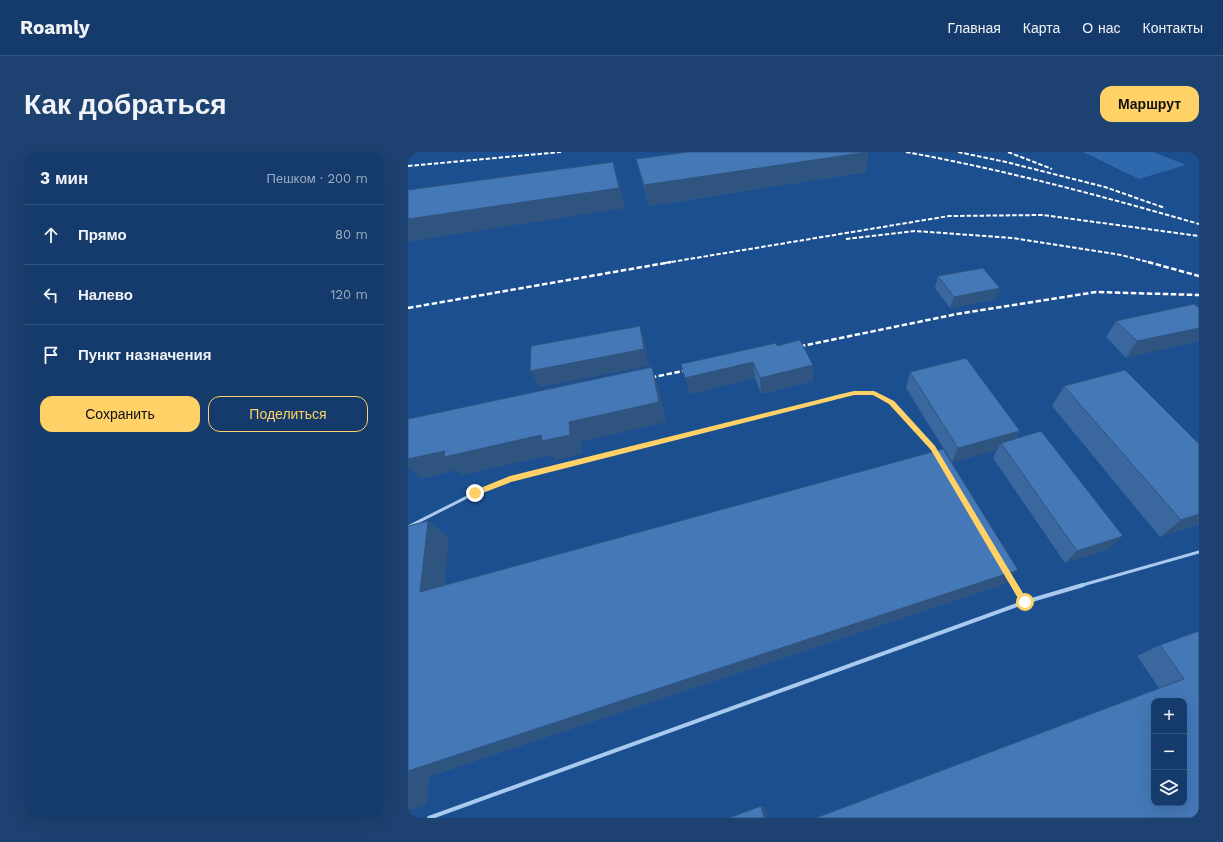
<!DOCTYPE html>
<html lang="ru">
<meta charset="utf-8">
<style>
:root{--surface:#143b6b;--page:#1d4271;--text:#f1f3f6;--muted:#9dadc1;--line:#33557e;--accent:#ffd166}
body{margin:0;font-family:"Work Sans",sans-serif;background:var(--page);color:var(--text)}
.controls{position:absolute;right:12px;bottom:12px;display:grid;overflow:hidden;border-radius:8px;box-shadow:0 4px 16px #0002}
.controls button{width:36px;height:36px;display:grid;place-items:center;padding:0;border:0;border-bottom:1px solid var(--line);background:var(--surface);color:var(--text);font:20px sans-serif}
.stop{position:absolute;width:12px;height:12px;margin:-9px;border:3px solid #ffd166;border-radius:50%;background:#fff}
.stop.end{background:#ffd166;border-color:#fff;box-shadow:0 1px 4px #0008}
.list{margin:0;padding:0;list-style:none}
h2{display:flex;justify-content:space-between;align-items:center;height:52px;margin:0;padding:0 16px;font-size:17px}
h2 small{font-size:13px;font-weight:400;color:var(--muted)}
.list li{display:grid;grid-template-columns:26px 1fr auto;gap:12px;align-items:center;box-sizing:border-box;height:60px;padding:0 16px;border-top:1px solid var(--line)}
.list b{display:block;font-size:15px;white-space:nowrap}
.list em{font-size:13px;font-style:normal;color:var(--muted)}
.actions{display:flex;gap:8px;padding:12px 16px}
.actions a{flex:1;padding:9px 0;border:1px solid var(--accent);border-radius:12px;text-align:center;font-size:14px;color:var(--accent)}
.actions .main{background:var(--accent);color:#111}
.icon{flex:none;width:22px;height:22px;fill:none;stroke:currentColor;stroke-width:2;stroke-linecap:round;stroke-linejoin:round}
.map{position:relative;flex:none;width:791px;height:666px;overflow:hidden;border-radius:12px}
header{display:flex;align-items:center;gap:24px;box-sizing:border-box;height:56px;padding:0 20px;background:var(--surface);border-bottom:1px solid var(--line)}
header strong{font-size:19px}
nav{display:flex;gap:22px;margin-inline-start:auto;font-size:14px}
.intro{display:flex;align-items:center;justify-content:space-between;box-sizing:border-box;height:96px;padding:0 24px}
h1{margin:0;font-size:28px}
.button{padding:10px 18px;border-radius:12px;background:var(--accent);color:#111;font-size:14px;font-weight:700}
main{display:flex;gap:24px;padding:0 24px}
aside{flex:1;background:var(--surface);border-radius:12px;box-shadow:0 4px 16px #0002}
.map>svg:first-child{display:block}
</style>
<header>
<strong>Roamly</strong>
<nav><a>Главная</a><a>Карта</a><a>О нас</a><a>Контакты</a></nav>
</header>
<div class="intro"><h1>Как добраться</h1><a class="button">Маршрут</a></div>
<main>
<aside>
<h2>3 мин<small>Пешком · 200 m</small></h2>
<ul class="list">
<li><svg class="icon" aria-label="ahead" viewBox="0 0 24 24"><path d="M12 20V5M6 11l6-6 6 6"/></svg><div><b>Прямо</b></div><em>80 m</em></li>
<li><svg class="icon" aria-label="left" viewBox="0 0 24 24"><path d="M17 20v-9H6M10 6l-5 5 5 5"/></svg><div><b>Налево</b></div><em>120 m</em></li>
<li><svg class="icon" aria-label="arrive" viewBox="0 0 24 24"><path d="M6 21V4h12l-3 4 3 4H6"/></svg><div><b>Пункт назначения</b></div></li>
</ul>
<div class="actions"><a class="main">Сохранить</a><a>Поделиться</a></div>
</aside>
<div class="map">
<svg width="791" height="666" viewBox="0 0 791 666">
<rect width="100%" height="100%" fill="#1b4f8f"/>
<!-- green -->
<path fill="#2e69ad" d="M675,0H745L778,13L731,27Z"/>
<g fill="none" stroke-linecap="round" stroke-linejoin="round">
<!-- service-far2 -->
<path stroke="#a9c9ee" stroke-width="2.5" d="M398,253C425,246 462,229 486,253"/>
<!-- service-far1 -->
<path stroke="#a9c9ee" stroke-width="3" d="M485,252L529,302
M0,375L67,341L102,327L402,252
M602,424L608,434
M671,434L791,400"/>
<!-- service -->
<path stroke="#a9c9ee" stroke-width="4" d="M607,433L617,450L675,433
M21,666L617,450"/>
<!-- rail-far1 -->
<path stroke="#fff" stroke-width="2" stroke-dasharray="4.5 2" stroke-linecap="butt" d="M498,0C597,18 694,44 791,72
M550,0L598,10L697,35L757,56
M600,0L644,17
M0,14L153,0
M438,87L507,79L605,86L713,103L744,111
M257,111L541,64L635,63L791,84"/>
<!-- rail -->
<path stroke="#fff" stroke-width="2.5" stroke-dasharray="5.5 2.5" stroke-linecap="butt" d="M740,110L791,124
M0,156L263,110
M384,196L549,162L688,140L791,143
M235,227L286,217"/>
</g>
<!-- wall -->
<path fill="#3a679d" d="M460,0L458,20L241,54L228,7Z
M530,124L588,147L542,156L527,136Z
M786,152L718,206L698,185L708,169Z
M369,194L405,213V229L353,242L347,226L282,242L273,212Z
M502,220L612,279L608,286L701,397L657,411L585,306L589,298L544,310L498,236Z
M656,234L791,292V372L752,385L644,254Z
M791,479V666H407L751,536L729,504L752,493Z"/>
<!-- shaded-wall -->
<path fill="#305480" d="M460,0L458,20L241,54L236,33Z
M205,10L211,30L217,56L0,90V67Z
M592,136L588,147L542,156L546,145Z
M232,174L237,190L241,214L132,235L122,219Z
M791,176V189L718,206L729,189Z
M345,210L347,226L282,242L277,226Z
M405,213V229L353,242L352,226Z
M244,215L250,235L258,270L173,290L174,302L147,308L143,303L54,323L49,318L13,327L0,315V307L161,270Z
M612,279L604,294L593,291L589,298L544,310L550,296Z
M791,362V372L752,385L773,368Z
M20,369L41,385L35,454L12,440Z
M715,384L701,397L657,411L669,399Z
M610,418L597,432L21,625L19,653L0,659V619Z
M353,654L357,655L359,666H356Z"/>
<!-- building -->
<path fill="#4478b7" stroke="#305480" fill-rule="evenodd" d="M280,0H460L236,33L228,7Z
M205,10L211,36L0,67V38Z
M575,116L592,136L546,145L530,124Z
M786,152L791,156V176L729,189L708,169Z
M232,174L236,197L122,219L123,194Z
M392,188L405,213L352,226L345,210L277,226L273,212L368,191L369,194Z
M558,206L612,279L550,296L502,220Z
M244,215L251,250L161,270L162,283L134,289L133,283L36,305L37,299L0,307V267Z
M717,218L791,292V362L773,368L656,234Z
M633,279L715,384L669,399L593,291Z
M535,297L610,418L0,619V374L20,369L12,440Z
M791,479V666H408L776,527L752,493ZM746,549H776V651H746Z
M353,654L356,666H321Z"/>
<!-- route -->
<path fill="#ffd166" d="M446,239H466L486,249L527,294L619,448V453H614L523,298L481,252L465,243H446L103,330L67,344L64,341L65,339L102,324Z"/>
</svg>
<div class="controls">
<button>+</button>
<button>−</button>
<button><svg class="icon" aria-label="layers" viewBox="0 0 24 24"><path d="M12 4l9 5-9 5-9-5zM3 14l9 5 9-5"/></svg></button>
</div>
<div class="stop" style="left:617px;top:450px"></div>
<div class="stop end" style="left:67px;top:341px"></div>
</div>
</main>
